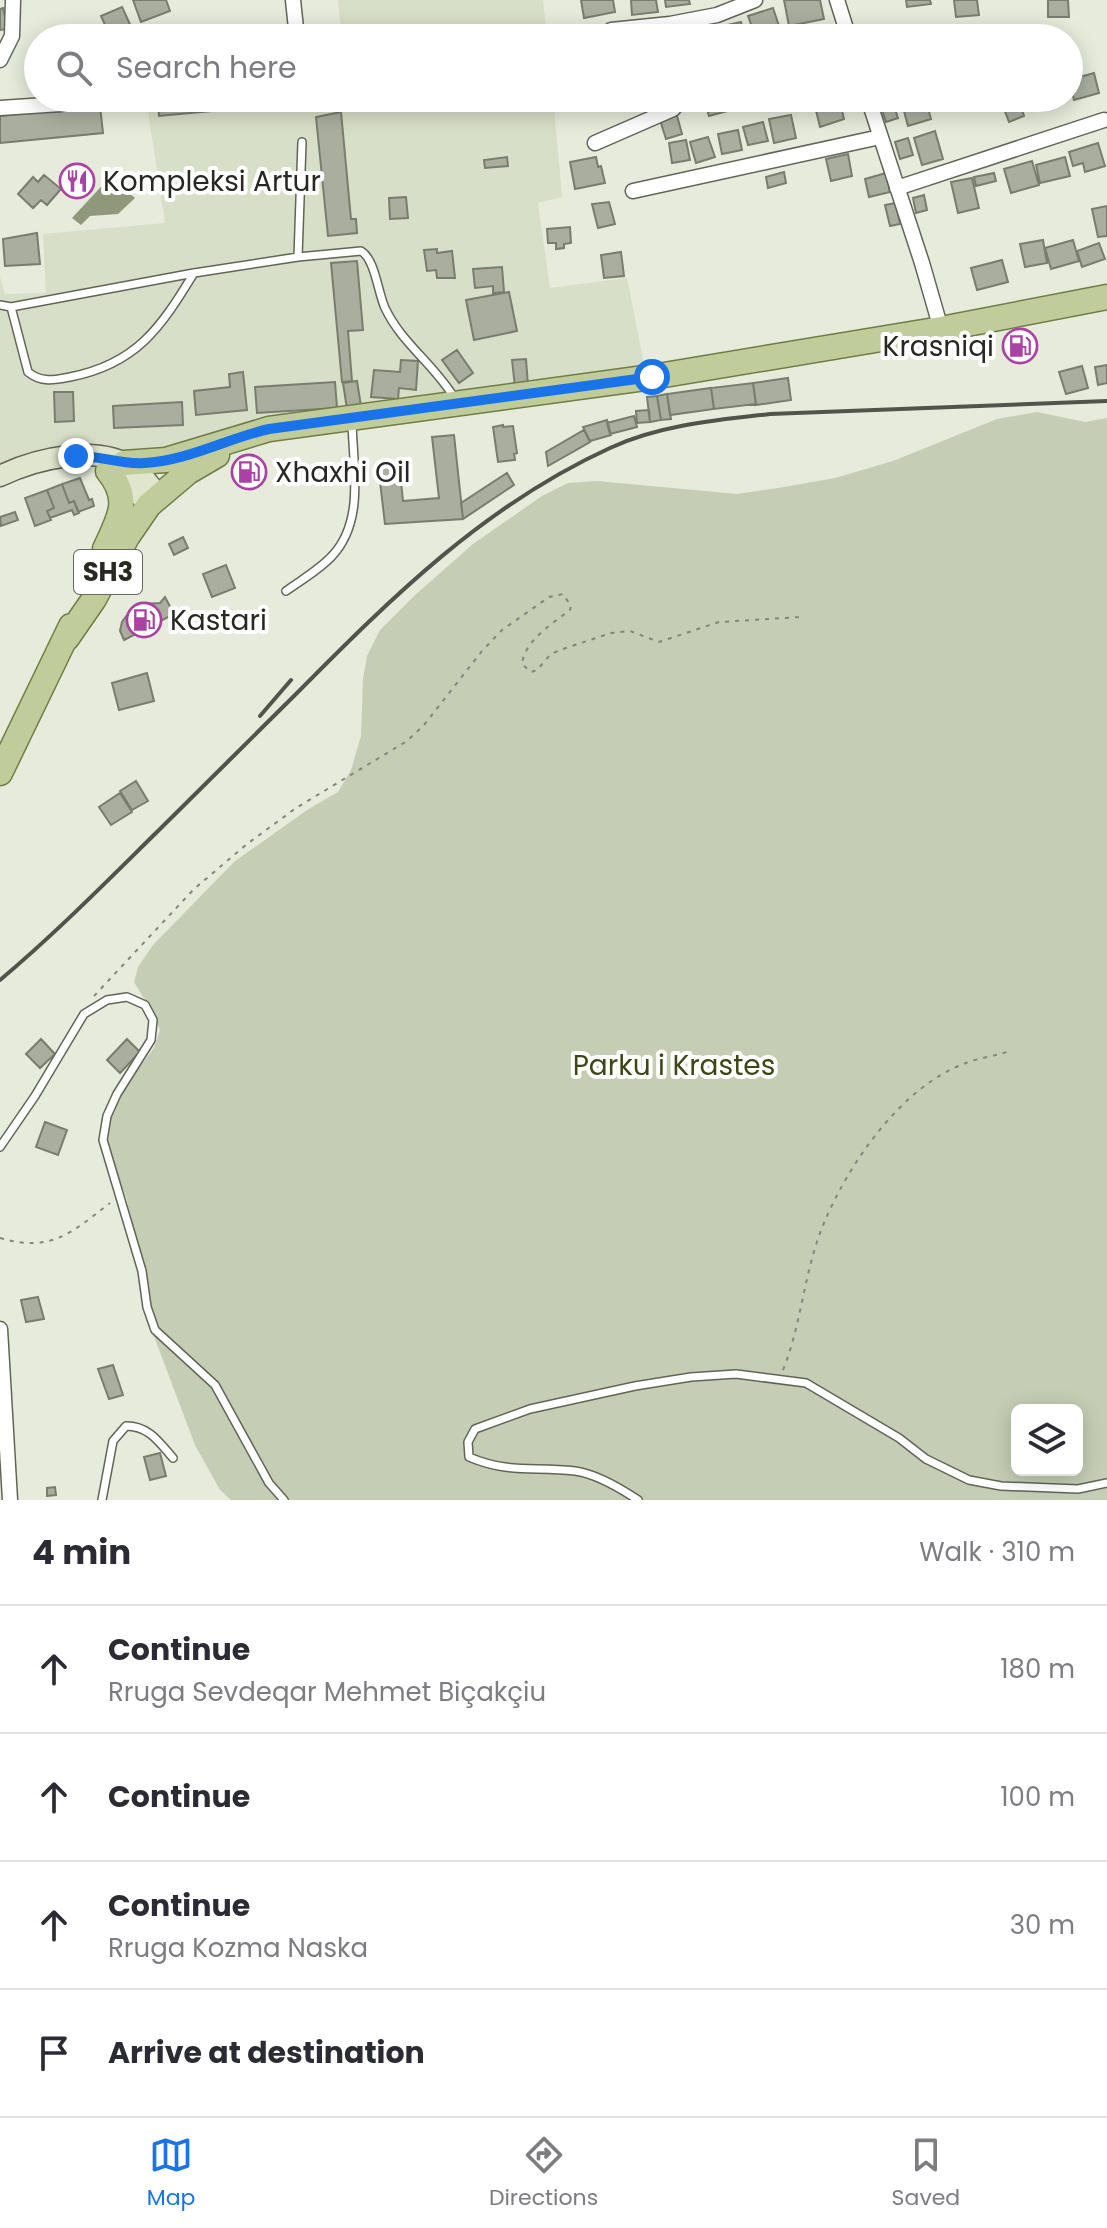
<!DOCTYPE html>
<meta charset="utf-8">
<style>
:root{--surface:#fff;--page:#f7f7f7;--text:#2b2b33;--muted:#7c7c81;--line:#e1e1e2;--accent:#1a73e8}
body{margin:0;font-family:Poppins,sans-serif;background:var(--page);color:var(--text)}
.controls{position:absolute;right:24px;bottom:24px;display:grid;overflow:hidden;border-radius:12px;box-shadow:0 4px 20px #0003}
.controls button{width:72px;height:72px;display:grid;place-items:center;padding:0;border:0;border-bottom:2px solid var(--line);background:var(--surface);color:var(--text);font:40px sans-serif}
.stop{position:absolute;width:24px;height:24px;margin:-18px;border:6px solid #1a73e8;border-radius:50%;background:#fff}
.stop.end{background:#1a73e8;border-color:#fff;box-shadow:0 2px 8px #0008}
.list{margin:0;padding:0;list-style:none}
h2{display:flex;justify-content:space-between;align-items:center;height:104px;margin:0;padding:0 32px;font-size:34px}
h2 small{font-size:26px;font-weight:400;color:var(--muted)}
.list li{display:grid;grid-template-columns:52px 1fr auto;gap:24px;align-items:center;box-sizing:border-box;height:128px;padding:0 32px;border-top:2px solid var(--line)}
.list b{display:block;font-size:30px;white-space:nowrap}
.list p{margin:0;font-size:26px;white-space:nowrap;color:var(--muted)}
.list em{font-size:26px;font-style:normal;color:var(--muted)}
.icon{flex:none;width:44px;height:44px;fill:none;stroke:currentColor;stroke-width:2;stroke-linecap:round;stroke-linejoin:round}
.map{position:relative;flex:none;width:1107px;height:1500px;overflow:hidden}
.search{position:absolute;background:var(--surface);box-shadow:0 4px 20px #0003;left:24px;right:24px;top:24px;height:88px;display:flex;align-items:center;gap:20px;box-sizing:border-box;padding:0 28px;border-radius:44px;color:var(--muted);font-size:30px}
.sheet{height:616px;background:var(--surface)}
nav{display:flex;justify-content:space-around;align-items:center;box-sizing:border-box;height:112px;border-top:2px solid var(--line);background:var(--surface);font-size:22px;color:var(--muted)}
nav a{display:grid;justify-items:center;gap:4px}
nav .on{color:var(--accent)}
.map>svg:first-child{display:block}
</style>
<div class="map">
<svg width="1107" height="1500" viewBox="0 0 1107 1500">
<rect width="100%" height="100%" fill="#e6ebdb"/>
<!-- built -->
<path fill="#d8dfc8" d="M338,0H543L547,38H342Z
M146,98H553L562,194V197L538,203L550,288L627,278L645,369L143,452L76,446L49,448L29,453L0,467V277L5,294L46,293L43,234L165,223Z"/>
<!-- green -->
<path fill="#c5cdb4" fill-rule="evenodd" d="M1037,412L1085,422L1107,418V1500H231L220,1490L195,1445L152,1331L143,1269L126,1197L110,1157L106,1139L110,1116L118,1096L154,1048L160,1030L153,1013L134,982L138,967L153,945L234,862L307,810L338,792L351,770L361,736L363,679L367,656L380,630L414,596L473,544L542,496L568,483L597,481L737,494L778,488L835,478L893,461L997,419ZM1017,1410H1077V1470H1017Z"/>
<!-- water -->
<path fill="#8f987a" d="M110,177L135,198L118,214L90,216L81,225L72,218Z"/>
<!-- building -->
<path fill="#aaae9f" stroke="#797d6f" stroke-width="2" d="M133,0H166L170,11L141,22Z
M581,0H613L615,12L584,18Z
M631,0H656L658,12L632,15Z
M665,0H689L690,4L666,7Z
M784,0H820L824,19L789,26Z
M906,0H930L931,4L907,7Z
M954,0H977L979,15L956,17Z
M1048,0H1068L1069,17H1048Z
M122,7L134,33L124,38H111L101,16Z
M3,8L8,29L0,30V9Z
M773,8L781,32L756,38L748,16Z
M741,22L745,38H726L723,26Z
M85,28L91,38H67Z
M38,50V69L28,56Z
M1094,73L1099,93L1074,100L1069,80Z
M158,98H243L244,108L159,116Z
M244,98H297L245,104Z
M563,98H584L585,111H563Z
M599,98H625L626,105L602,109Z
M638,98H657L658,105L639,107Z
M729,98L731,110L709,116L704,99Z
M813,98H839L844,119L820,127Z
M909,98H925L931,119L908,126L901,100Z
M932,98H956L957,100L934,107Z
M1013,98H1018L1024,116L1009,122L1001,101Z
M892,100L898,118L886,122L880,104Z
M100,106L103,133L0,143V116Z
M341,112L351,219H356L357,233L328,236L316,117Z
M676,112L682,134L666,139L659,117Z
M791,115L796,138L774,143L769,119Z
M763,122L768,141L748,145L743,127Z
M738,130L742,150L722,154L718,134Z
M935,131L943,159L922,165L914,138Z
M708,137L715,157L696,163L690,142Z
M908,138L913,155L900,159L895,142Z
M686,140L690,160L672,163L669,143Z
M1098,143L1105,166L1085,172L1083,163L1073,166L1069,152Z
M848,154L852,176L831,181L826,159Z
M507,157L508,166L485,168L484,160Z
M596,157L598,167L601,166L605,183L575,189L570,162Z
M1065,157L1070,176L1040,183L1036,165Z
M1032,161L1039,185L1011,193L1004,169Z
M784,172L786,183L768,188L766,177Z
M886,173L890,192L869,197L865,179Z
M994,173L996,181L976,186L974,177Z
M44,175L61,189L47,205L41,200L33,208L18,194L33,177L38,182Z
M972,178L979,208L958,213L951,182Z
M924,195L927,210L916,213L913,198Z
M406,197L408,218L390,219L389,198Z
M609,202L615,224L598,228L592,204Z
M896,203L900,224L890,226L885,205Z
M1107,206V236L1098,237L1092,209Z
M570,227L571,243L564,244V248L556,249V243H548L547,229Z
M37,233L40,264L5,266L3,239Z
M1043,240L1047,263L1025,267L1020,244Z
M1073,240L1079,261L1051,269L1045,248Z
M1099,243L1105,259L1082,267L1077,251Z
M437,249V253L452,251L455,278H437L436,270L427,271L424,250Z
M621,252L624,276L604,278L601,255Z
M1002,260L1008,282L977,290L971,268Z
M357,261L363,330L348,331L352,381L342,382L331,263Z
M502,267L504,292L493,293V286L475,288L473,269Z
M509,292L517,331L474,340L466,300Z
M1026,336L1030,353L1013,356L1010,340Z
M457,350L473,373L459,383L442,360Z
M526,359L528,385L515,387L512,360Z
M401,360L418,361L416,390L399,388L398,399L371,397L374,370L400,372Z
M1107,365V383L1098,385L1095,367Z
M1082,366L1088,388L1066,394L1059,372Z
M243,372L247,410L196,415L194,391L230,387L229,374Z
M788,378L791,400L756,405L753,383Z
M357,381L361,406L347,409L343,383Z
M335,382L337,408L257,413L255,387Z
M753,383L756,404L714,409L711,388Z
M711,388L714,409L670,415L667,394Z
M54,392H73L74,421L55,422Z
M667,394L671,419L661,420L657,396Z
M657,396L661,420L650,422L647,397Z
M182,402L183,425L114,428L113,406Z
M649,410L650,422L637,423L636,411Z
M634,416L637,427L610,434L607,423Z
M607,420L611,435L590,441L583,427Z
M503,425V427L513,426L517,453L514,454L515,460L498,462L493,427Z
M584,430L590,442L548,466L546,452Z
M454,435L463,519L385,524L378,465L399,462L403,501L439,498L432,437Z
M254,458L263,478L244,487L235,466Z
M507,473L514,485L463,519L461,503Z
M80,478L89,500L92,499L94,506L78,512L74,501L69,503L62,484Z
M62,484L69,503L74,501L79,513L74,515L72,510L50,518L47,511L54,508L47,490Z
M47,490L54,508L47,511L51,520L35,526L25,498Z
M15,512L18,520L1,526L0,517Z
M183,537L188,548L174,555L169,544Z
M226,565L235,588L212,597L203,574Z
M165,597L174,614L124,640L120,631L122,622L130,611L143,604L160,603Z
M147,673L154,701L119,710L112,683Z
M136,781L148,801L132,810L120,791Z
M120,793L132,812L111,825L99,807Z
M41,1039L55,1054L40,1068L26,1054Z
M127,1039L140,1052L120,1073L107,1060Z
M45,1122L67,1130L58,1155L36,1147Z
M38,1297L44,1319L26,1322L21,1300Z
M113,1365L123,1395L109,1399L98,1369Z
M160,1453L166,1476L150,1480L144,1457Z
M55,1487L56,1495L47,1496V1488Z"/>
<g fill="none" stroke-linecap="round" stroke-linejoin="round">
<!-- lane casing -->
<g stroke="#616558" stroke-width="10">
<path id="lane" d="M298,257L302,142
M0,305L11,307L28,372C41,383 55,380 70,377C137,364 161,327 194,273
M11,307L194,273L298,257L361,251C375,259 378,293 385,308C402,344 435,365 455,399
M286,591C301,580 319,570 332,556C365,521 353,467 352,422
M0,1147L35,1096L84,1014L107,1000L127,997L145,1005L153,1020L151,1040L117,1094L107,1116L103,1140L142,1271L147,1307L155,1330L215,1385L269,1483L284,1500
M102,1500L113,1441L126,1426C149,1426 159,1442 173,1458
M638,1500C620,1488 597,1474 575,1471C534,1466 509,1474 469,1457L468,1442L475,1429L530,1409L635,1386L691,1377L736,1374L806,1383L899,1438L926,1459L969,1480L1001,1486L1078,1489L1107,1483"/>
</g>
<!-- street casing -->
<g stroke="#616558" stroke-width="17">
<path id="street" d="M293,0L297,38
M837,0L849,38
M611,30L670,24
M669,38L670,24L717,15L755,0
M0,60L12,36L13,0
M868,98L922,263L941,329
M0,108L61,104L85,98
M595,143L673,109L678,103V98
M897,188L1104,120
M633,191L880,137
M0,1329L10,1500"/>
</g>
<!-- secondary casing -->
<g stroke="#616558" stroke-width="23">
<path id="secondary" d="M109,471L132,487L149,505
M0,476C35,459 98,443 133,468C143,475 151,486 158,496"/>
</g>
<!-- primary casing -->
<g stroke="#6f7d46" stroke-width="27">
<path id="primary" d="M124,463L166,460L269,429L652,377L941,329L1107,297
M105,549C119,518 132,500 108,471
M67,638L94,599L127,537L149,505L188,472L217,455
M0,773L71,626"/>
</g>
<!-- path -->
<path stroke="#83867b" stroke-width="2" stroke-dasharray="4 6" stroke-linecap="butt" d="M94,996L194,889L247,844L296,808L407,741L424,725L482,651L502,630L549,597L563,594L571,606L570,610C552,624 525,640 522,664L531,672L537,670L551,654L560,650L611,633L630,631L659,642L719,622L801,617
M0,1238C51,1253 71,1233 110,1203
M783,1370C802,1323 804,1270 824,1223C849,1163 902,1086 966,1063C979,1058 994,1056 1007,1052"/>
<!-- lane -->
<use href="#lane" stroke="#fff" stroke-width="7"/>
<!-- street -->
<use href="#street" stroke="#fff" stroke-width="14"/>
<!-- secondary -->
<use href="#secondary" stroke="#e0e6cd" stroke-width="20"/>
<!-- primary -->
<use href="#primary" stroke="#c0cd9b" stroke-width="24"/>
<!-- rail -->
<path stroke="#52544c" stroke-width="4" d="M260,716L291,680
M0,980C56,933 107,881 159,830C205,784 251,739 297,693C392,597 485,505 610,448C659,425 717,420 770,414L1107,401"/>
</g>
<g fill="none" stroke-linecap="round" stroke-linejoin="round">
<!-- route -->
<path stroke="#1a73e8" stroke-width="10" d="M76,456C100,455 121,465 144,463C187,461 228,438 269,429L652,377"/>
</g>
<!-- icons -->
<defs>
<g id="restaurant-ring" transform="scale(1.8)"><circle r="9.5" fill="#fff" stroke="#ab41a3" stroke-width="1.5"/><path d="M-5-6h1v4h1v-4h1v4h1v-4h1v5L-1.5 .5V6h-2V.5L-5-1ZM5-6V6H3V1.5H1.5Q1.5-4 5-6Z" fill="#ab41a3"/></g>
<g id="fuel-ring" transform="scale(1.8)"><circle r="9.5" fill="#fff" stroke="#ab41a3" stroke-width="1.5"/><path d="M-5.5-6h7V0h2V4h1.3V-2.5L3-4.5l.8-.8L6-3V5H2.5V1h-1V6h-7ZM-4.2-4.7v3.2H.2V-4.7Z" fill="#ab41a3"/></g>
</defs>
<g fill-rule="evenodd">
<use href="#restaurant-ring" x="77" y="181"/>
<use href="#fuel-ring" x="1020" y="346"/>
<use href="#fuel-ring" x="249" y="472"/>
<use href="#fuel-ring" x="144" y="620"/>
</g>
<g text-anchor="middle" stroke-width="8" stroke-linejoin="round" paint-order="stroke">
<!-- shield labels -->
<rect fill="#fff" stroke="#686864" stroke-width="2" x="74" y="550" width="68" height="44" rx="6"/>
<g font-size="26" font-weight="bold" fill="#272822">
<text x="108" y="581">SH3</text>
</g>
<!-- poi labels -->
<g font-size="28" fill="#272822" stroke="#fff" text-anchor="start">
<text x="103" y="191">Kompleksi Artur</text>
<text x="994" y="356" text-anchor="end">Krasniqi</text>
<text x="275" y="482">Xhaxhi Oil</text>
<text x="170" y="630">Kastari</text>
</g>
<!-- park labels -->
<g font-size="28" fill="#3c4715" stroke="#fff">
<text x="674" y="1075">Parku i Krastes</text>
</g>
</g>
</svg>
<div class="controls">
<button><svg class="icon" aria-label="layers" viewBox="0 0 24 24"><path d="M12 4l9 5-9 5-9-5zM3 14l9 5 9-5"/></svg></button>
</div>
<div class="stop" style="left:652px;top:377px"></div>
<div class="stop end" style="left:76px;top:456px"></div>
<div class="search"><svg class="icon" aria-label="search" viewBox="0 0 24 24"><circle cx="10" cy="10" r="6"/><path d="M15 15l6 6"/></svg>Search here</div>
</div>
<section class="sheet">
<h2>4 min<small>Walk · 310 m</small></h2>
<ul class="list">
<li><svg class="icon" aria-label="ahead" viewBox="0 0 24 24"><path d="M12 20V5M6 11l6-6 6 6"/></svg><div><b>Continue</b><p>Rruga Sevdeqar Mehmet Biçakçiu</p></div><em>180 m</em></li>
<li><svg class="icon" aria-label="ahead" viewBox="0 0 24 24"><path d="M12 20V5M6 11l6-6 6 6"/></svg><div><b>Continue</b></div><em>100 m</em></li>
<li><svg class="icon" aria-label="ahead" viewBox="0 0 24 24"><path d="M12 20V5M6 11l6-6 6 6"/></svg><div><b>Continue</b><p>Rruga Kozma Naska</p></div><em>30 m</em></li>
<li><svg class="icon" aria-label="arrive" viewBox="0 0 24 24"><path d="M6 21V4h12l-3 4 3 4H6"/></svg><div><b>Arrive at destination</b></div></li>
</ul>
</section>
<nav>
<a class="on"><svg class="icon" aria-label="map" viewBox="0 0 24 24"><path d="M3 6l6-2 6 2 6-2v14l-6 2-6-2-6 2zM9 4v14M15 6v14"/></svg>Map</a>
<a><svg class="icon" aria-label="directions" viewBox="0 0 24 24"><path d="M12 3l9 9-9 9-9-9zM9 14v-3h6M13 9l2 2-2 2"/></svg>Directions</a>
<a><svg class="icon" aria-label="saved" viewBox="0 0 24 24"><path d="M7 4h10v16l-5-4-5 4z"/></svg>Saved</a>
</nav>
